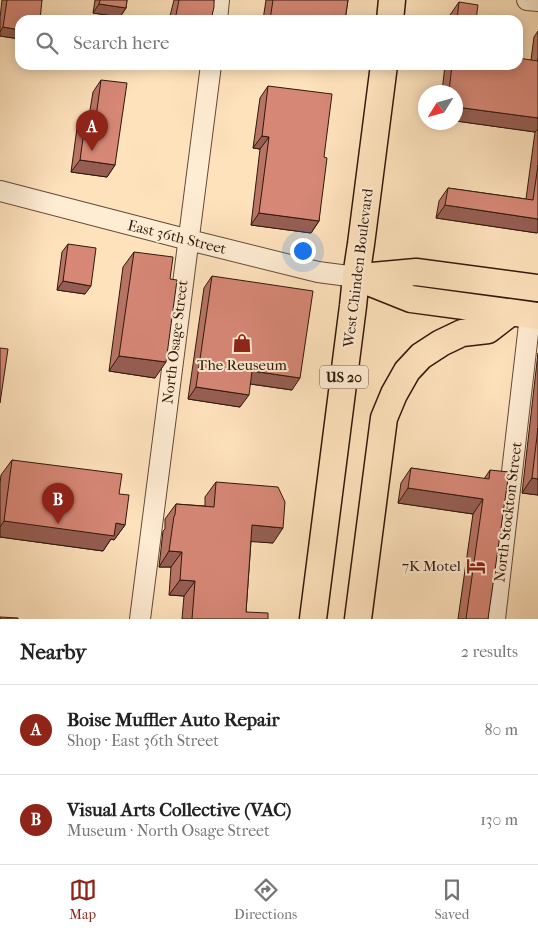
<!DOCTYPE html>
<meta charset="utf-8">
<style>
:root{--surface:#fff;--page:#f2f2f2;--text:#222;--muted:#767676;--line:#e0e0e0;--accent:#8f2418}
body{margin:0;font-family:"IM FELL French Canon",serif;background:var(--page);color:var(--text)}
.compass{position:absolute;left:418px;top:85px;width:45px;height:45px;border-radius:50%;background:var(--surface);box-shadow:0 2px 12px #0003;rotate:233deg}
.you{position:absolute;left:302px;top:250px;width:18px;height:18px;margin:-12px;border:4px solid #fff;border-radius:50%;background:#1a73e8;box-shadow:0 0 0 8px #1a73e833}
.badge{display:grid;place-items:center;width:32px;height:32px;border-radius:50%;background:var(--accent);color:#fff;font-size:16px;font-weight:700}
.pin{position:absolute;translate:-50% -41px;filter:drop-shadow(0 1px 2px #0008)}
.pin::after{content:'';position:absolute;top:26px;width:18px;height:15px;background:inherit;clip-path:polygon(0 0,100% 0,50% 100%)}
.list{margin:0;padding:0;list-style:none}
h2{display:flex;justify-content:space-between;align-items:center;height:65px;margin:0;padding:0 20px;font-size:21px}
h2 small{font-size:16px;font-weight:400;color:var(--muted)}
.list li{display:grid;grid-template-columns:32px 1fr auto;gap:15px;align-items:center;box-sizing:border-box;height:90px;padding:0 20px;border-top:1px solid var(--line)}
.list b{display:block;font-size:19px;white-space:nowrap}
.list p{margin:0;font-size:16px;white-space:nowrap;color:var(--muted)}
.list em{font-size:16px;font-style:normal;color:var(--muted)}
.icon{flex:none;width:28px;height:28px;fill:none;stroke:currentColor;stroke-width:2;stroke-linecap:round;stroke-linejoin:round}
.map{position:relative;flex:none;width:538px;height:619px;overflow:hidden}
.search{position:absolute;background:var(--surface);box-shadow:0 2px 12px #0003;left:15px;right:15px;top:15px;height:55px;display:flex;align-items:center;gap:12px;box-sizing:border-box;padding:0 18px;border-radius:15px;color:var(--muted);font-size:19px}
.sheet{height:245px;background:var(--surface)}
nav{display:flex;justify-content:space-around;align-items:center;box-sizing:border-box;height:70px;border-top:1px solid var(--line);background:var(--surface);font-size:14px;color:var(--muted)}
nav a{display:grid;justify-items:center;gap:2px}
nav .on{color:var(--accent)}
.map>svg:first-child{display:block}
</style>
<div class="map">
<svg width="538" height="619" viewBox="0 0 538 619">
<rect width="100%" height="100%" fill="#fee2bc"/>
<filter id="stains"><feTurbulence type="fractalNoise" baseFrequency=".004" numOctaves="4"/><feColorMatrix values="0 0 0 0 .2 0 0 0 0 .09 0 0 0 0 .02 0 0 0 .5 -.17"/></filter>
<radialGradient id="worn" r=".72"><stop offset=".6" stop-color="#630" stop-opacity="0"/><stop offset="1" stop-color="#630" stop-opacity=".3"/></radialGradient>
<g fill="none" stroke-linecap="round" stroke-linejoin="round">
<!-- minor casing -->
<g stroke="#644a37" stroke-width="22">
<path id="minor" d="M527,0L538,1
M217,20L219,0
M0,191L189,240L318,272L356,277
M140,619L211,65
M495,619L530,316"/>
</g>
<!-- major casing -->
<g stroke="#30180b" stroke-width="29">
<path id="major" d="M390,20L392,0
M356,277L411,299L538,316
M361,277L416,272L538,288
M313,619L353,306L356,277L361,244L384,65
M358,619L384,418L394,394L407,371L421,356L441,343L462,333L488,330L510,313"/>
</g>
<!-- minor -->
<use href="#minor" stroke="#feecd3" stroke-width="20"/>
<!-- major -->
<use href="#major" stroke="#fee2bc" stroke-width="26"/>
</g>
<!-- wall -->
<path fill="#b87465" stroke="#30180b" d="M2,0H42L20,39L0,36V18Z
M95,0H127L126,8L120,17L93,13Z
M174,0H214L211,20H169Z
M266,0H348L345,20H263Z
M459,2L476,20H450V15Z
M538,31V232L537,233L436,218L439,201L448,188L526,199L535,132L456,121V92H442L445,65H518L531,60L534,37Z
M101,80L115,165L107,177L71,172L77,128L86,116H89L93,92Z
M268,86L324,157L319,221L311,233L251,225L260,149L253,148L260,98Z
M68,244L85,294L57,290L62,252Z
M134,252L155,378L109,371L123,267Z
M212,276L292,390L250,384L240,407L188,399L204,288Z
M538,353V495L522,493Z
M12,460L119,494L125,525L114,540L111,539L103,551L0,537V484L1,475Z
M411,468L484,479L490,470L488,619H458L473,514L398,503L401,483Z
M216,482L273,543L251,541L246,612L268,619H182L184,596L169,595L171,567H159L163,531L165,529V519L176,504L205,506V497Z"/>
<!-- shaded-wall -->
<path fill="#965e53" stroke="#30180b" d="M99,4L126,8L120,17L93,13Z
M307,16L337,20H304Z
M3,27L20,30V39L0,36V32Z
M456,107L538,118V129L535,132L456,121Z
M262,136L269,137L260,149L253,148Z
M80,160L115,165L107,177L71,172Z
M445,205L538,219V232L537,233L436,218Z
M259,213L319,221L311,233L251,225Z
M63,281L91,286L85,294L57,290Z
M119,356L166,362L155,378L109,371Z
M252,371L300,378L292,390L244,383Z
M196,387L249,395L240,407L188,399Z
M532,478L538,479V495L522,493Z
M408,488L483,499L473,514L398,503Z
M4,521L116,523L125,525L114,540L111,539L103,551L0,537V527Z
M252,525L283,528L273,543L242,541Z
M169,551L182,552L171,567H159Z
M180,580L195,581L184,596L169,595Z"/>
<!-- building -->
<path fill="#d68776" stroke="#30180b" d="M7,0H42L40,20H20V30L3,27Z
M100,0H127L126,8L99,4Z
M179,0H214V7L211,20H175Z
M273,0H348L345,20H337L307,16V20H270Z
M459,2L478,5L476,20H457Z
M518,58L538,61V58V118L456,107V92H449L452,65H518Z
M101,80L127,83L115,165L80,160L86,116L96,117Z
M268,86L332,94L324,157L327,158L319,221L259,213L269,137L262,136Z
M538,165V219L445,205L448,188L533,200Z
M68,244L96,248L91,286L63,281Z
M134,252L173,257L170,279L177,280L166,362L119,356Z
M212,276L313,291L300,378L252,371L249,395L196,387Z
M0,348L8,349L0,403Z
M538,428V479L532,478Z
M12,460L122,474L119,494L129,495L125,525L116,523L114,536L4,521Z
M411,468L489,479L490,470L509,472L488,619H466L483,499L408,488Z
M216,482L278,487L285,502L283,528L252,525L246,612L268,613V619H192L195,581L180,580L182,552L169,551L174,516L175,515L176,504L214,507Z
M0,617L18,618V619H0Z"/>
<!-- icons -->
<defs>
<g id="shop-bare" transform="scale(1.5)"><path d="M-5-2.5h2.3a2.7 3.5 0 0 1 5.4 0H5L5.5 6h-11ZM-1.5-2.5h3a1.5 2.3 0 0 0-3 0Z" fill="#8f2418" stroke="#feecd3" stroke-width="2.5" paint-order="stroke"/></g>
<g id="hotel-bare" transform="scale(1.5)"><path d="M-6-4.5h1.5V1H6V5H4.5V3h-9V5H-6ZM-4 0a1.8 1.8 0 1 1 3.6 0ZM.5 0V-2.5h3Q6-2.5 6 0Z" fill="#8f2418" stroke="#feecd3" stroke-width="2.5" paint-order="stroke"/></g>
</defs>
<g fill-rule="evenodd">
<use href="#shop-bare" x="242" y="343"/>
<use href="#hotel-bare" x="476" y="566"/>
</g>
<g text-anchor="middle" stroke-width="4" stroke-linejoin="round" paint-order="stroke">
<!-- shield labels -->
<rect fill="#feecd3" stroke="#6e5847" stroke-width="1" x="320" y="365.5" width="48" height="23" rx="4"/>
<g font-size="14" font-weight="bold" fill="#30180b">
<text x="344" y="382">US 20</text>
</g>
<!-- street labels -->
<g font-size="15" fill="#30180b" stroke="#feecd3">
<text transform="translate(177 237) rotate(14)" y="5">East 36th Street</text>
<text transform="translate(358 268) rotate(-83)" y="5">West Chinden Boulevard</text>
<text transform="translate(175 342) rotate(-83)" y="5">North Osage Street</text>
<text transform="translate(508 512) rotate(-83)" y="5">North Stockton Street</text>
</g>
<!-- poi labels -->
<g font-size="15" fill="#30180b" stroke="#feecd3">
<text x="242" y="370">The Reuseum</text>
<text x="461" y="571" text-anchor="end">7K Motel</text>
</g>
</g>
<rect width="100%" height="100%" filter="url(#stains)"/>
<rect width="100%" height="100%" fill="url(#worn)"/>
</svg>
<svg class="compass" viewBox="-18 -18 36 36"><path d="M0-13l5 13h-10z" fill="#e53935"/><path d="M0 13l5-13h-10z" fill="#767676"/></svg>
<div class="you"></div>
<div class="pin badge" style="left:92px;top:151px">A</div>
<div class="pin badge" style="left:58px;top:524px">B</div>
<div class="search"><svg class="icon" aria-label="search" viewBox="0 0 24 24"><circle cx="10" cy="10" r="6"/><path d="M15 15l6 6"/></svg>Search here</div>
</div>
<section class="sheet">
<h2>Nearby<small>2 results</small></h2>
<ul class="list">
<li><span class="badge">A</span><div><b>Boise Muffler Auto Repair</b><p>Shop · East 36th Street</p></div><em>80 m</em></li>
<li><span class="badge">B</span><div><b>Visual Arts Collective (VAC)</b><p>Museum · North Osage Street</p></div><em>130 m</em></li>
</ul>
</section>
<nav>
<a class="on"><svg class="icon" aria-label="map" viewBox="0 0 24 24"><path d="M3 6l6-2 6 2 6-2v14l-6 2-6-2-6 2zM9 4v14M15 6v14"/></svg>Map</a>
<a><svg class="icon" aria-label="directions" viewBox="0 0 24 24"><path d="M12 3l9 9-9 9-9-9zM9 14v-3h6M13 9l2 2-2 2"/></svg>Directions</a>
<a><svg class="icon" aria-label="saved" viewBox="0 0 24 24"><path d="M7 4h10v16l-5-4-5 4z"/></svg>Saved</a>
</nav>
